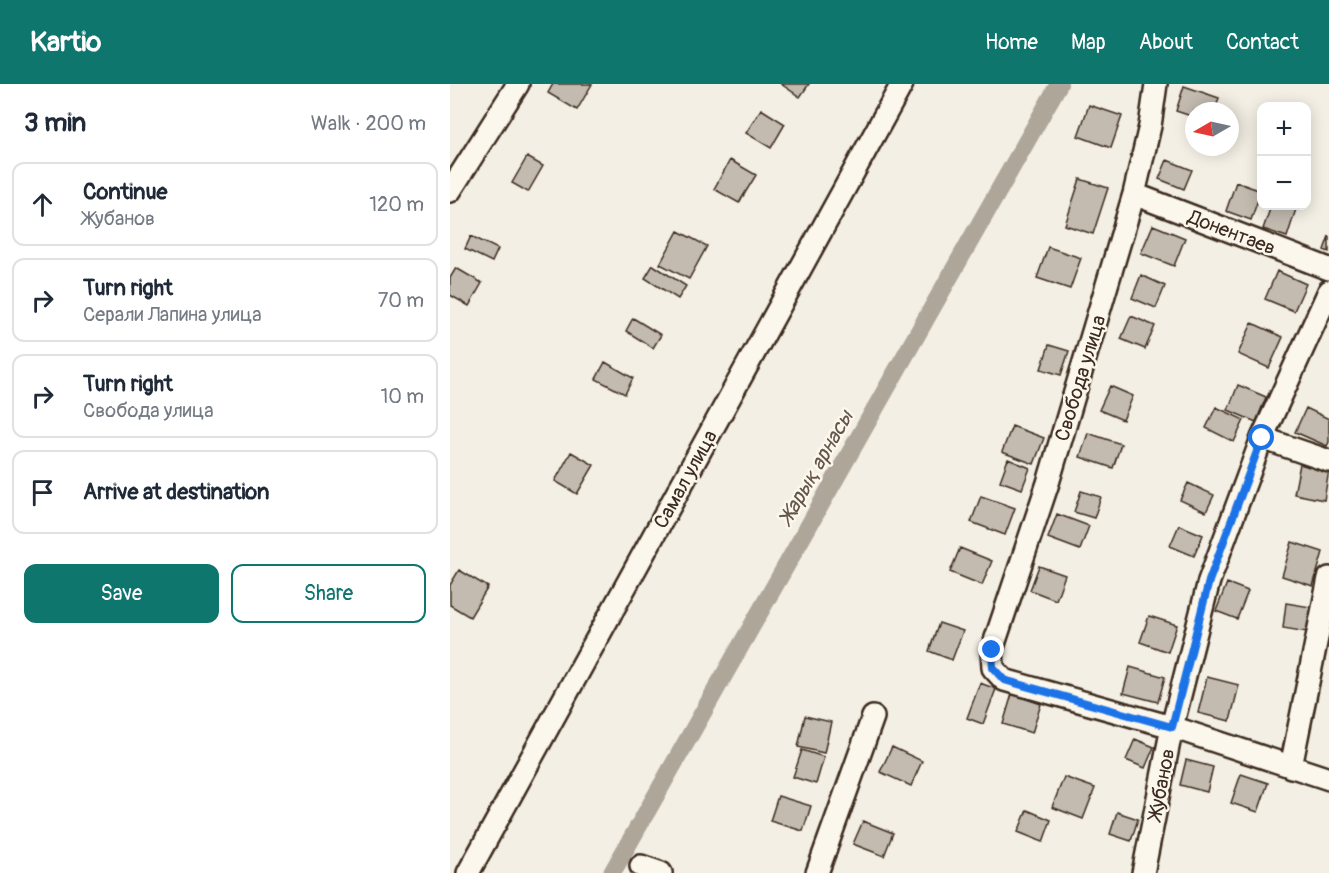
<!DOCTYPE html>
<meta charset="utf-8">
<style>
:root{--surface:#fff;--page:#f2f2f3;--text:#1f2937;--muted:#747a83;--line:#e0e1e3;--accent:#0f766e}
body{margin:0;font-family:Pangolin,sans-serif;background:var(--page);color:var(--text)}
.controls{position:absolute;right:18px;top:18px;display:grid;overflow:hidden;border-radius:12px;box-shadow:0 3px 15px #0003}
.controls button{width:54px;height:54px;display:grid;place-items:center;padding:0;border:0;border-bottom:2px solid var(--line);background:var(--surface);color:var(--text);font:30px sans-serif}
.compass{position:absolute;left:735px;top:18px;width:54px;height:54px;border-radius:50%;background:var(--surface);box-shadow:0 3px 15px #0003;rotate:261deg}
.stop{position:absolute;width:18px;height:18px;margin:-14px;border:4px solid #1a73e8;border-radius:50%;background:#fff}
.stop.end{background:#1a73e8;border-color:#fff;box-shadow:0 2px 6px #0008}
.list{margin:0;padding:0;list-style:none}
h2{display:flex;justify-content:space-between;align-items:center;height:78px;margin:0;padding:0 24px;font-size:26px}
h2 small{font-size:20px;font-weight:400;color:var(--muted)}
.list li{display:grid;grid-template-columns:39px 1fr auto;gap:18px;align-items:center;box-sizing:border-box;height:84px;margin:0 12px 12px;padding:0 12px;border:2px solid var(--line);border-radius:12px}
.list b{display:block;font-size:22px;white-space:nowrap}
.list p{margin:0;font-size:20px;white-space:nowrap;color:var(--muted)}
.list em{font-size:20px;font-style:normal;color:var(--muted)}
.actions{display:flex;gap:12px;padding:18px 24px}
.actions a{flex:1;padding:14px 0;border:2px solid var(--accent);border-radius:12px;text-align:center;font-size:21px;color:var(--accent)}
.actions .main{background:var(--accent);color:#fff}
.icon{flex:none;width:33px;height:33px;fill:none;stroke:currentColor;stroke-width:2;stroke-linecap:round;stroke-linejoin:round}
.map{position:relative;flex:none;width:879px;height:789px;overflow:hidden}
header{display:flex;align-items:center;gap:36px;box-sizing:border-box;height:84px;padding:0 30px;background:var(--accent);color:#fff}
header strong{font-size:28px}
nav{display:flex;gap:33px;margin-inline-start:auto;font-size:21px}
main{display:flex}
aside{flex:1;background:var(--surface)}
.map>svg:first-child{display:block}
</style>
<header>
<strong>Kartio</strong>
<nav><a>Home</a><a>Map</a><a>About</a><a>Contact</a></nav>
</header>
<main>
<aside>
<h2>3 min<small>Walk · 200 m</small></h2>
<ul class="list">
<li><svg class="icon" aria-label="ahead" viewBox="0 0 24 24"><path d="M12 20V5M6 11l6-6 6 6"/></svg><div><b>Continue</b><p>Жубанов</p></div><em>120 m</em></li>
<li><svg class="icon" aria-label="right" viewBox="0 0 24 24"><path d="M7 20v-9h11M14 6l5 5-5 5"/></svg><div><b>Turn right</b><p>Серали Лапина улица</p></div><em>70 m</em></li>
<li><svg class="icon" aria-label="right" viewBox="0 0 24 24"><path d="M7 20v-9h11M14 6l5 5-5 5"/></svg><div><b>Turn right</b><p>Свобода улица</p></div><em>10 m</em></li>
<li><svg class="icon" aria-label="arrive" viewBox="0 0 24 24"><path d="M6 21V4h12l-3 4 3 4H6"/></svg><div><b>Arrive at destination</b></div></li>
</ul>
<div class="actions"><a class="main">Save</a><a>Share</a></div>
</aside>
<div class="map">
<svg width="879" height="789" viewBox="0 0 879 789">
<rect width="100%" height="100%" fill="#f3efe4"/>
<filter id="ink" filterUnits="userSpaceOnUse"><feTurbulence type="fractalNoise" baseFrequency=".0167" numOctaves="2"/><feDisplacementMap in="SourceGraphic" scale="12" xChannelSelector="R" yChannelSelector="G"/><feConvolveMatrix kernelMatrix="1 2 1 2 8 2 1 2 1" color-interpolation-filters="sRGB"/></filter>
<g filter="url(#ink)">
<g fill="none" stroke-linecap="round" stroke-linejoin="round">
<!-- canal -->
<path stroke="#afa69a" stroke-width="18" d="M162,789L609,0"/>
</g>
<!-- building -->
<path fill="#c3bbb0" stroke="#3b2a1e" stroke-width="1.5" d="M103,0H142L127,26L98,9Z
M331,0H359L350,13Z
M734,2L769,14L765,27H744V33L726,27Z
M639,21L672,32L661,64L628,52Z
M311,25L335,40L321,64L296,49Z
M77,73L93,82L78,108L62,99Z
M280,76L306,91L289,119L264,105Z
M717,76L742,86L734,105L709,95Z
M630,95L658,104L643,150L615,141Z
M786,98L811,107L801,136L776,127Z
M821,122H847L837,153L813,145Z
M703,141L735,154L724,182L691,169Z
M228,147L257,162L239,195L210,180Z
M21,152L48,165L42,178L15,165Z
M879,152V168L874,166Z
M598,163L631,174L620,205L587,194Z
M203,181L236,202L228,215L195,194Z
M6,184L32,199L19,222L0,211V194Z
M827,187L856,200L844,227L815,215Z
M691,191L715,202L706,224L682,214Z
M681,232L705,242L695,265L671,255Z
M183,234L211,251L203,264L176,247Z
M802,239L833,253L819,284L788,270Z
M599,261L619,267L611,291L591,285Z
M155,278L183,294L175,310L146,295Z
M788,301L816,313L806,338L778,326Z
M660,302L683,312L673,336L649,326Z
M766,323L794,336L784,358L756,344Z
M856,324L879,335V358L877,362L845,348Z
M562,342L594,354L584,380L552,368Z
M638,349L671,360L663,384L630,373Z
M121,368L144,381L127,410L105,397Z
M558,375L580,384L572,405L550,397Z
M850,380L879,386L874,416L844,410Z
M738,399L764,411L756,428L730,416Z
M631,407L651,413L644,434L624,428Z
M531,412L565,424L555,451L521,438Z
M607,430L639,442L630,466L598,454Z
M729,441L753,451L744,472L720,462Z
M842,458L873,468L863,502L832,492Z
M510,464L542,477L532,501L500,488Z
M589,482L615,491L606,516L580,506Z
M9,486L38,503L20,533L0,521V501Z
M777,499L798,507L787,535L766,527Z
M836,519L861,523L857,548L833,544Z
M699,532L727,541L718,568L690,558Z
M489,539L513,547L502,576L479,567Z
M680,583L715,593L708,618L673,609Z
M757,593L789,601L780,637L748,629Z
M530,599L546,605L533,640L517,634Z
M562,610L591,620L582,649L553,640Z
M355,632L381,638L374,669L348,663Z
M685,655L704,663L695,684L676,676Z
M442,663L472,677L461,702L430,688Z
M352,666L374,673L366,700L343,693Z
M736,676L763,683L757,708L730,701Z
M791,690L818,699L808,728L781,719Z
M614,693L645,704L633,735L602,723Z
M328,712L361,722L353,747L320,737Z
M577,726L601,736L593,758L568,748Z
M667,728L688,735L681,757L660,750Z
M413,737L443,749L434,772L403,760Z"/>
<g fill="none" stroke-linecap="round" stroke-linejoin="round">
<!-- minor casing -->
<g stroke="#3b2a1e" stroke-width="26">
<path id="minor" d="M706,0L700,42L684,110L598,399L542,566L543,584L554,596L722,643L879,695
M0,107L68,0
M684,110L879,185
M812,354L879,377
M841,683L879,494
M191,782L211,789
M18,789L452,0
M367,789L423,633
M693,789L722,643L759,497L812,354L879,207"/>
</g>
<!-- minor -->
<use href="#minor" stroke="#fbf7ec" stroke-width="21"/>
</g>
</g>
<g fill="none" stroke-linecap="round" stroke-linejoin="round" filter="url(#ink)">
<!-- route -->
<path stroke="#1a73e8" stroke-width="8" d="M542,566L543,584L554,596L722,643L759,497L812,354"/>
</g>
<g text-anchor="middle" stroke-width="5" stroke-linejoin="round" paint-order="stroke">
<!-- street labels -->
<g font-size="20" fill="#3b2a1e" stroke="#fbf7ec">
<text transform="translate(782 148) rotate(21)" y="7">Донентаев</text>
<text transform="translate(630 294) rotate(-73)" y="7">Свобода улица</text>
<text transform="translate(235 395) rotate(-61)" y="7">Самал улица</text>
<text transform="translate(711 700) rotate(-79)" y="7">Жубанов</text>
</g>
<!-- water labels -->
<g font-size="21" font-style="italic" fill="#645549" stroke="#fbf7ec">
<text transform="translate(366 383) rotate(-60)" y="7">Жарық арнасы</text>
</g>
</g>
</svg>
<div class="controls">
<button>+</button>
<button>−</button>
</div>
<svg class="compass" viewBox="-18 -18 36 36"><path d="M0-13l5 13h-10z" fill="#e53935"/><path d="M0 13l5-13h-10z" fill="#747a83"/></svg>
<div class="stop" style="left:812px;top:354px"></div>
<div class="stop end" style="left:542px;top:566px"></div>
</div>
</main>
